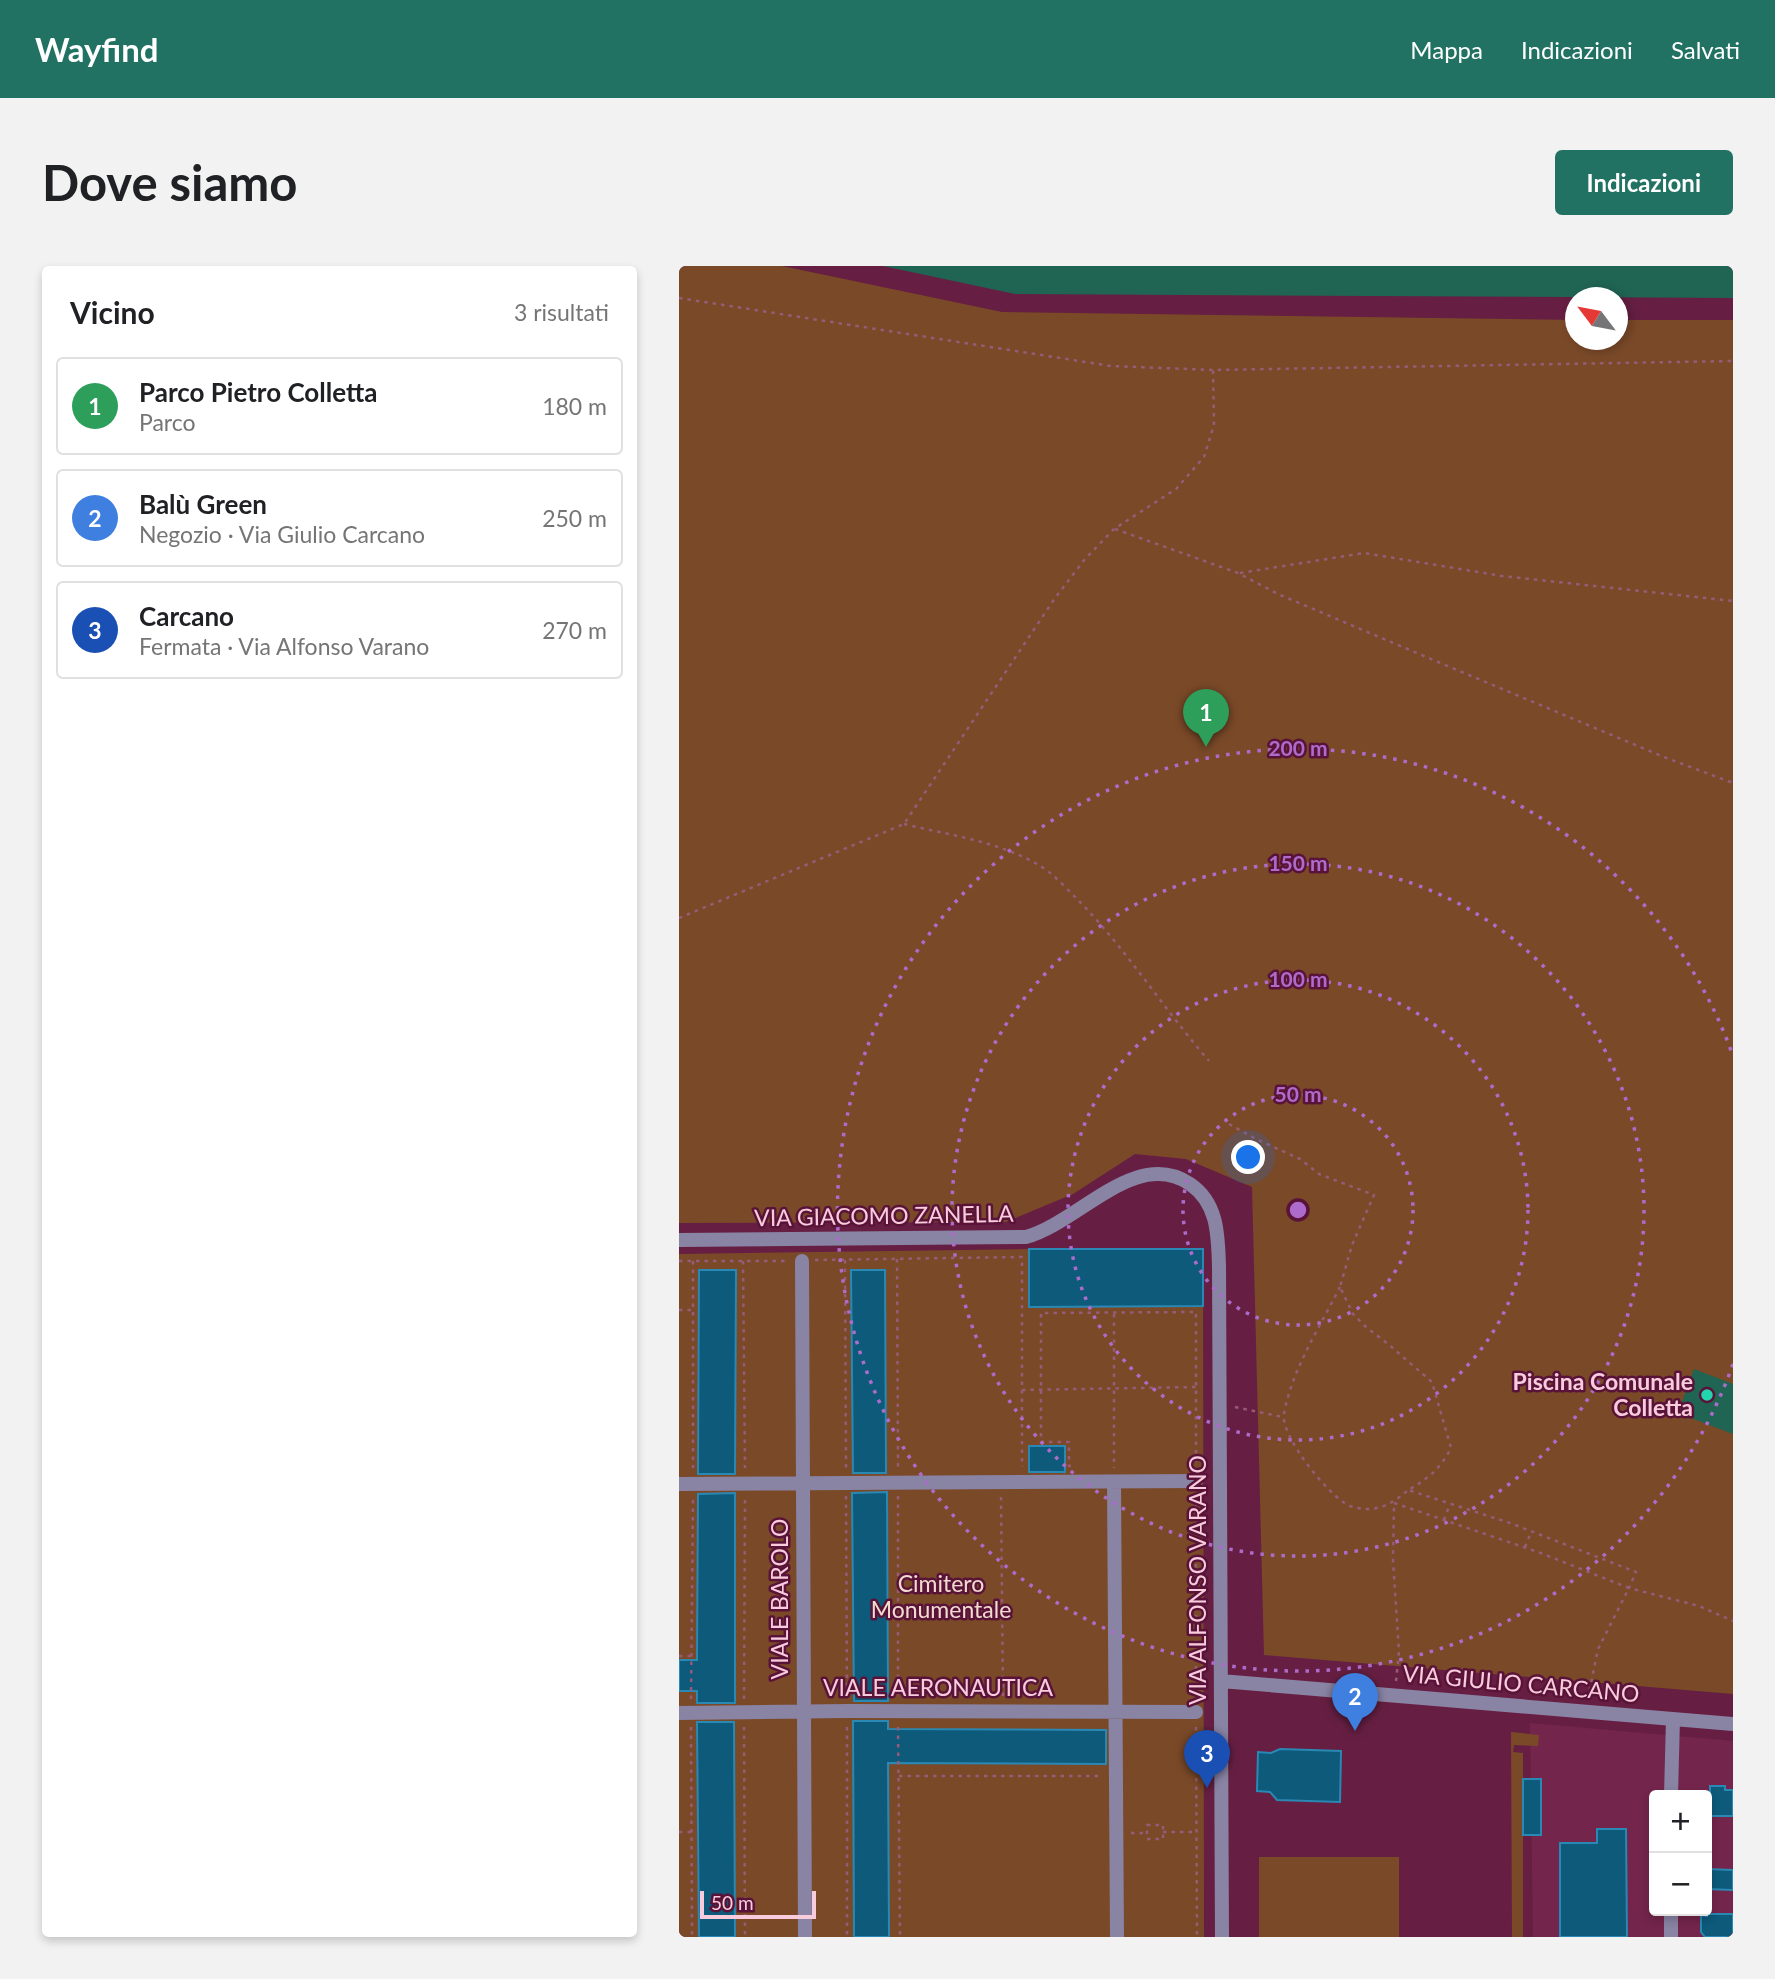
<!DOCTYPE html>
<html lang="it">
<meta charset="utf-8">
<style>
:root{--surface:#fff;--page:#f2f2f2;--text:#202124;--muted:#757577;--line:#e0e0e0;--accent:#217263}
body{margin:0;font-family:Lato,sans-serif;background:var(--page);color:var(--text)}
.controls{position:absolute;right:21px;bottom:21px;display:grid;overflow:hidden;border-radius:7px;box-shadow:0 4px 10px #0003}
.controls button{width:63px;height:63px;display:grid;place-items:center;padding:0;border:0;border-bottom:2px solid var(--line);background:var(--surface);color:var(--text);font:35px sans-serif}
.compass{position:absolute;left:886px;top:21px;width:63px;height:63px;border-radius:50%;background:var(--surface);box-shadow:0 4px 10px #0003;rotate:302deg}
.scale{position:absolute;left:21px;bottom:18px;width:116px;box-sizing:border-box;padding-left:7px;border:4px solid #f8ccdd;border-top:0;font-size:19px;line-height:24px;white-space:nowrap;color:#f8ccdd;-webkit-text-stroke:5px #5a1338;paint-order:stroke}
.you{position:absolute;left:570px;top:892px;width:24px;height:24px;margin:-18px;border:5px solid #fff;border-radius:50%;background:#1a73e8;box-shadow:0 0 0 10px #1a73e833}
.badge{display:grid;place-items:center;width:46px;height:46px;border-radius:50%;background:var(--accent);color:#fff;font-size:23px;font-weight:700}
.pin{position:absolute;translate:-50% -58px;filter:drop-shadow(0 2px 4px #0008)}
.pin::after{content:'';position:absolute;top:37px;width:24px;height:21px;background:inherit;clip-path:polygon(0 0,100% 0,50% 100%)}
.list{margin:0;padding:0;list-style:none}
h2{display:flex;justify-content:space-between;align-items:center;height:91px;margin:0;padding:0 28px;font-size:30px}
h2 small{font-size:23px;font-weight:400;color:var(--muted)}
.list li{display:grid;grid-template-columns:46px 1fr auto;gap:21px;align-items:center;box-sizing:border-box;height:98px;margin:0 14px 14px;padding:0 14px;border:2px solid var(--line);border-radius:7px}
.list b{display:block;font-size:26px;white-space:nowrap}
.list p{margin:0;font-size:23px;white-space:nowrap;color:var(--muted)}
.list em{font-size:23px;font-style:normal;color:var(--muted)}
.map{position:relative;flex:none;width:1054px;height:1671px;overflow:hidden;border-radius:7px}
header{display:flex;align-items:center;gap:42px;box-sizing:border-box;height:98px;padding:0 35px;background:var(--accent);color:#fff}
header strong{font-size:33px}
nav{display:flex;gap:38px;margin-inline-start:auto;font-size:24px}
.intro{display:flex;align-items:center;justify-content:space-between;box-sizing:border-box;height:168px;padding:0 42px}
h1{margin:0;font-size:49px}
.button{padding:18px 32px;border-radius:7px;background:var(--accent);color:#fff;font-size:24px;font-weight:700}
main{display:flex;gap:42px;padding:0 42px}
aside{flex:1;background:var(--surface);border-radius:7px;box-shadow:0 4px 10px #0003}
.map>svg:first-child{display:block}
</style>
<header>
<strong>Wayfind</strong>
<nav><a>Mappa</a><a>Indicazioni</a><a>Salvati</a></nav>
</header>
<div class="intro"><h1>Dove siamo</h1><a class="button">Indicazioni</a></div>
<main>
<aside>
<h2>Vicino<small>3 risultati</small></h2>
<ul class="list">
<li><span class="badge" style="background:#2e9e5b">1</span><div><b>Parco Pietro Colletta</b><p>Parco</p></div><em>180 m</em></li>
<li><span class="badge" style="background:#3f7fe0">2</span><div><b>Balù Green</b><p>Negozio · Via Giulio Carcano</p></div><em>250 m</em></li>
<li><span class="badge" style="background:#1a4fb4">3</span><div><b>Carcano</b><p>Fermata · Via Alfonso Varano</p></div><em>270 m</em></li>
</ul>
</aside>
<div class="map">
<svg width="1054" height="1671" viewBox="0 0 1054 1671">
<rect width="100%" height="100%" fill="#661f42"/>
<!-- built -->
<path fill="#74254c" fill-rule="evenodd" d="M851,1457L1054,1475V1671H854ZM975,1529H1028V1645H975Z"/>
<!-- green -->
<path fill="#7a4928" d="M0,0H103L323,46L896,54L897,74H939V54H1054V1428L585,1389L573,921L507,893L456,888L394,928L327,956L0,957Z
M350,983H524L525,1671H0V988Z
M832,1466L860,1469L859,1480L835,1479L834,1486L844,1487V1671H833Z
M580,1591H720V1671H580Z"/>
<!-- water -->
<path fill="#206453" d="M204,0H1054V32L336,28Z
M1015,1103L1054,1118V1168L999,1147Z"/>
<!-- building -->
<path fill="#0d5a7b" stroke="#2a88b4" stroke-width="2" d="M350,983H524V1040L350,1041Z
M20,1004H57L56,1208H19Z
M172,1004H206L207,1207H174Z
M350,1180H386V1206H350Z
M208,1226L209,1435H175L173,1227Z
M56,1227V1437H18V1425H0V1394H18L19,1228Z
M174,1455H209V1463L427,1464V1498L209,1497L210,1671H175Z
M18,1456H55L56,1671H20Z
M601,1483L662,1485L661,1536L598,1534L591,1526L578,1525L579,1486L592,1487Z
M844,1513H862V1569H844Z
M1031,1520H1046V1524H1054V1550H1031Z
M918,1563H947L948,1671H881V1577H918Z
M1028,1603L1054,1604V1624L1028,1623Z
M1028,1648H1054V1671H1026L1022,1666V1649L1028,1650Z"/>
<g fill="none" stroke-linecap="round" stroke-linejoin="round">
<!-- path -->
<path stroke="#985b77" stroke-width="2.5" stroke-dasharray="3.5 5" stroke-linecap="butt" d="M0,32L432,100L534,104L1054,95
M436,263L559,307L599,328L759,396L985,491L1054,517
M561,307L685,287L823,310L1054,335
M225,558C270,569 317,575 358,598C374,607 389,624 402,637C449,686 485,743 530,795
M0,652L225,558L376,332L406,293L435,263L497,223L525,191L535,159L534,104
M550,858L577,873L621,893L640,908L695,929L673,979L661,1021L674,1048L687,1061L709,1078L753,1116L772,1182C762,1202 749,1213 729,1224L831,1257L957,1306L950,1322L1020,1340L1054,1355
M218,993L219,1202
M136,994L343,991V1201
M166,994L167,1202
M0,995H109
M14,995V1202
M64,995L66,1202
M661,1021C641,1061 613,1103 605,1148C601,1170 651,1232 671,1240C694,1248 713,1239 729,1224
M0,1044H14
M435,1048V1202
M343,1124L517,1121
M556,1141L604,1151
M392,1200H390V1176H362V1047L517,1046V1202
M167,1230L168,1430
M219,1230V1430
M517,1230V1433
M322,1231L324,1431
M765,1254L771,1238
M846,1281L852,1266
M0,1390H13
M717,1415L720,1386L714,1294L715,1237L859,1286L950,1322L919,1383L909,1432
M12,1433L14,1233
M65,1433L66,1233
M12,1461L13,1671
M65,1461L66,1671
M168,1461V1671
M219,1461L221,1671
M517,1461L518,1671
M220,1510H423
M468,1559H484V1573H468Z
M0,1566H13
M484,1566H518
M452,1567H468"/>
<!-- street -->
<path stroke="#8983a4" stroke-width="14" d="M0,974L347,971C399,957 457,881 511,918C539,937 539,969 540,1000L543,1671
M123,995L126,1671
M435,1216L438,1671
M0,1218L517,1215
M542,1415L1054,1458
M0,1447L168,1445L517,1446
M992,1529L994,1453
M992,1671V1645"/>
</g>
<!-- distance rings -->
<g fill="none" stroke="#ad6ccb" stroke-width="3.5" stroke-dasharray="3.5 7">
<circle cx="619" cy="944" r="115"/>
<circle cx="619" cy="944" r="230"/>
<circle cx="619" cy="944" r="346"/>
<path d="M1054 1098A461 461 0 1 1 1054 790"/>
</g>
<!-- markers -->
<circle fill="#22d5af" stroke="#5a1338" stroke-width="2.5" cx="1028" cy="1129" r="7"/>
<g text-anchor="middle" stroke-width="5" stroke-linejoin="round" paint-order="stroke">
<!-- street labels -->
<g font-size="23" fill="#f8ccdd" stroke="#5a1338">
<text transform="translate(205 950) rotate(-1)" y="8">VIA GIACOMO ZANELLA</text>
<text transform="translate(519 1314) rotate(-90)" y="8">VIA ALFONSO VARANO</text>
<text transform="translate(101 1333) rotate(-90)" y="8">VIALE BAROLO</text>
<text transform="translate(842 1418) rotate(5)" y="8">VIA GIULIO CARCANO</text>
<text x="259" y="1430">VIALE AERONAUTICA</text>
</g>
<!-- poi labels -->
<g font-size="23" font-weight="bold" fill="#f8ccdd" stroke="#5a1338" text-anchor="end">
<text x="1014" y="1124">Piscina Comunale<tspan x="1014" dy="26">Colletta</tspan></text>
</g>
<!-- park labels -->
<g font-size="23" fill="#f1dbce" stroke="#5a1338">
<text x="262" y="1326">Cimitero<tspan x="262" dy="26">Monumentale</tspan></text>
</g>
</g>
<circle cx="619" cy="944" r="10" fill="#ad6ccb" stroke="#5a1338" stroke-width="3.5"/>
<g font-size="21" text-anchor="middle" font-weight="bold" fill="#ad6ccb" stroke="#5a1338" stroke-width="5" stroke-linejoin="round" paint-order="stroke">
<text x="619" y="490">200 m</text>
<text x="619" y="605">150 m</text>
<text x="619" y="721">100 m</text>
<text x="619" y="836">50 m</text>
</g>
</svg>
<div class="controls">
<button>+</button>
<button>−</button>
</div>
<svg class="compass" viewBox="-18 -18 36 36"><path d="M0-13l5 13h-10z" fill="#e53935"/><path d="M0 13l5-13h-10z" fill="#757577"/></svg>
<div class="scale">50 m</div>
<div class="you"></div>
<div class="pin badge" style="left:527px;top:481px;background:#2e9e5b">1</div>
<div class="pin badge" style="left:676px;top:1465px;background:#3f7fe0">2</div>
<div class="pin badge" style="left:528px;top:1522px;background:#1a4fb4">3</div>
</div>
</main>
